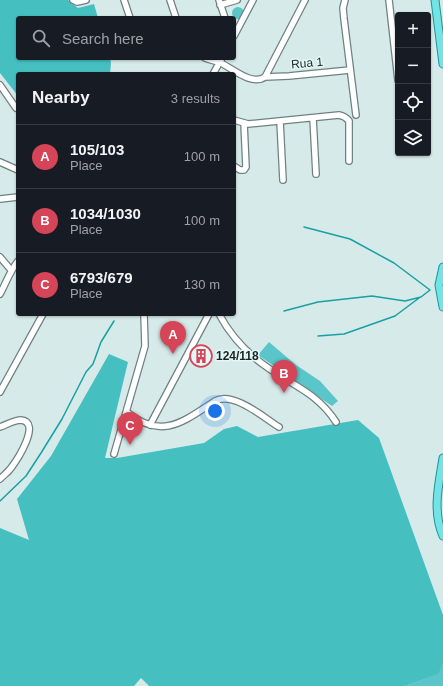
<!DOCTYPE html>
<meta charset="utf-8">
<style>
:root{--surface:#171b24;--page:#20242c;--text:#f1f3f6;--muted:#9ea1a6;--line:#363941;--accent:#d54457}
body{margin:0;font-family:Helvetica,sans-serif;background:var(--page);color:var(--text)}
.controls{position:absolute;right:12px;top:12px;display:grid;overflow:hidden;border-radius:4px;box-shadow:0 1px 3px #0004}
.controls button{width:36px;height:36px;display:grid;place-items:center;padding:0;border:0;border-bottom:1px solid var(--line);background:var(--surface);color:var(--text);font:20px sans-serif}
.you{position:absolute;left:215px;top:411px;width:14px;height:14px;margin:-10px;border:3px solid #fff;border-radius:50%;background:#1a73e8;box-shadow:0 0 0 6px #1a73e833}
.badge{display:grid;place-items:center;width:26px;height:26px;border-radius:50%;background:var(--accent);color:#fff;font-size:13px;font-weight:700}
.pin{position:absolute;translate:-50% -33px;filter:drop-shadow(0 1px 2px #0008)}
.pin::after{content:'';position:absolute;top:21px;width:14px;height:12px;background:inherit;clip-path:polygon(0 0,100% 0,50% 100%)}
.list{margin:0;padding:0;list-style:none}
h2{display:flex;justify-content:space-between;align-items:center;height:52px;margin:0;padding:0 16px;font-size:17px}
h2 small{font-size:13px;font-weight:400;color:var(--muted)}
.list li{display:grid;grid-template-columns:26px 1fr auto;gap:12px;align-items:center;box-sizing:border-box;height:64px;padding:0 16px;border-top:1px solid var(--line)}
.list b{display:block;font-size:15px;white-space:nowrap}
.list p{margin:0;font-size:13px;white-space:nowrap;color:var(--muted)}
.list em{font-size:13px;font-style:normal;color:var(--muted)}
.icon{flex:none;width:22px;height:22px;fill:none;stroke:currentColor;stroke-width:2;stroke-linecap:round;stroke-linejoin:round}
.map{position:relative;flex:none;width:443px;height:686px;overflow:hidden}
.search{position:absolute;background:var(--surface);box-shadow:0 1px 3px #0004;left:16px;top:16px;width:220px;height:44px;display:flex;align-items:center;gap:10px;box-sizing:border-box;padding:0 14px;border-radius:4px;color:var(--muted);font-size:15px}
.panel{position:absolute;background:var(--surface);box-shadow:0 1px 3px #0004;left:16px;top:72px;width:220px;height:244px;border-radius:4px}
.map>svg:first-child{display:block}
</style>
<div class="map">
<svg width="443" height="686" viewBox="0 0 443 686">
<rect width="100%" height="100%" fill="#d6eaea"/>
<!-- green -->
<path fill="#5ac6c9" d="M232 13a6 6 0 1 1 12 0a6 6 0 1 1-12 0Z
M269,342L296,365L320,381L338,401L332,406L258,355Z
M443,664V686H405L437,674Z"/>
<!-- forest -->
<path fill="#46bfc1" d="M0,0H68L78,8L94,4L98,18H18V58H110L111,63L110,74H18V96L0,73Z
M109,354L128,362L105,458H117L204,443L224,429L237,426L258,437L358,420L379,438L443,615V664L438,674L405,686H149L141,678L134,686H0V528L29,540L17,499L51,456Z"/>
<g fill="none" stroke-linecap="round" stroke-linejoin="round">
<!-- stream -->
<path stroke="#19a0a3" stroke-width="1.5" d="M284,311L318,302L372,296L405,301L421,297L430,290L394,263L350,239L304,227
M318,336L344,334L395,316L419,298
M0,501L26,476L41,453L62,419L86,372L93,364L101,342L114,321"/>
<!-- minor casing -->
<g stroke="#6f8181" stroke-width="8">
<path id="minor" d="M73,0L77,2L86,0
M124,0L130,18
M170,0L176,18
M219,0L225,18
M345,0L343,8L344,19L356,115
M389,0L398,80
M220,5L237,0
M234,36L253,0
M205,58C210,60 216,61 221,63C233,69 252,86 265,77L289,76L350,70
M213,74L222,58
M265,77L305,0
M0,85L16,108
M313,118L316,174
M234,120L248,124L339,115C344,116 346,117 349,121V161
M280,121L283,180
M0,162L18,170
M234,166L240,170H244L246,167L244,123
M0,199L18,197
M0,257L11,270
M0,294C6,283 10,271 18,261
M219,314C229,333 246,352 264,365C291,385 317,392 336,422
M0,392L43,314
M127,412C162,441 184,421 215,401C233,391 263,417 279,427
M150,425L209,314
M0,427C6,425 14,420 21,420C42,422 17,460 11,468C8,472 4,475 0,479
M114,454L145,346L144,314"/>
</g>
<!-- major casing -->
<g stroke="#189497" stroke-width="9">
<path id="major" d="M435,0L443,64
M443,267L439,285L443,307
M443,458C439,483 432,511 443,536"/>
</g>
<!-- minor -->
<use href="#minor" stroke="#fff" stroke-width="5.5"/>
<!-- major -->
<use href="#major" stroke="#73e3e6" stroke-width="7"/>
</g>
<!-- icons -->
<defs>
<g id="building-ring" transform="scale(1.15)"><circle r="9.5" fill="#e3f7f7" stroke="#d54457" stroke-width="1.5"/><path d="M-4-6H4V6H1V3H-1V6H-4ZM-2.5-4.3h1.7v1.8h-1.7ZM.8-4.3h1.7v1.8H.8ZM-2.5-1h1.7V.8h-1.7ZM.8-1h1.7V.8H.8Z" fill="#d54457"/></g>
</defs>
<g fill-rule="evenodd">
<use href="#building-ring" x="201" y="356"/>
</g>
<g text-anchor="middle" stroke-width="3" stroke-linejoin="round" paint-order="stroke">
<!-- street labels -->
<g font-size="12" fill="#1d2424" stroke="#e3f7f7">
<text transform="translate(307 63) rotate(-5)" y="4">Rua 1</text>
</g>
<!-- poi labels -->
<g font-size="12" font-weight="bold" fill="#1d2424" stroke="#e3f7f7" text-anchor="start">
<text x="216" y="360">124/118</text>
</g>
</g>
</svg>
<div class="controls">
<button>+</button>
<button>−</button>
<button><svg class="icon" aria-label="locate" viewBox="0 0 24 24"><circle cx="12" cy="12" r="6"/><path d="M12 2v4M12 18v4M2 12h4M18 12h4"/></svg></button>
<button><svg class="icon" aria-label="layers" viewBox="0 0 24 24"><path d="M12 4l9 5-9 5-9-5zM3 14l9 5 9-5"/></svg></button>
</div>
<div class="you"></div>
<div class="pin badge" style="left:173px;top:354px">A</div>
<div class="pin badge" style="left:284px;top:393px">B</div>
<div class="pin badge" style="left:130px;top:445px">C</div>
<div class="search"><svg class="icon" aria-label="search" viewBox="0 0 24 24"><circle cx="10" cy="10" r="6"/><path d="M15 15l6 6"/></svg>Search here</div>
<section class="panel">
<h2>Nearby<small>3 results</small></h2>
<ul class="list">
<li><span class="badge">A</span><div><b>105/103</b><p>Place</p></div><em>100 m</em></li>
<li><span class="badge">B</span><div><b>1034/1030</b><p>Place</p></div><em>100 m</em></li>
<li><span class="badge">C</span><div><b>6793/679</b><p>Place</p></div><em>130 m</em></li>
</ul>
</section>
</div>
